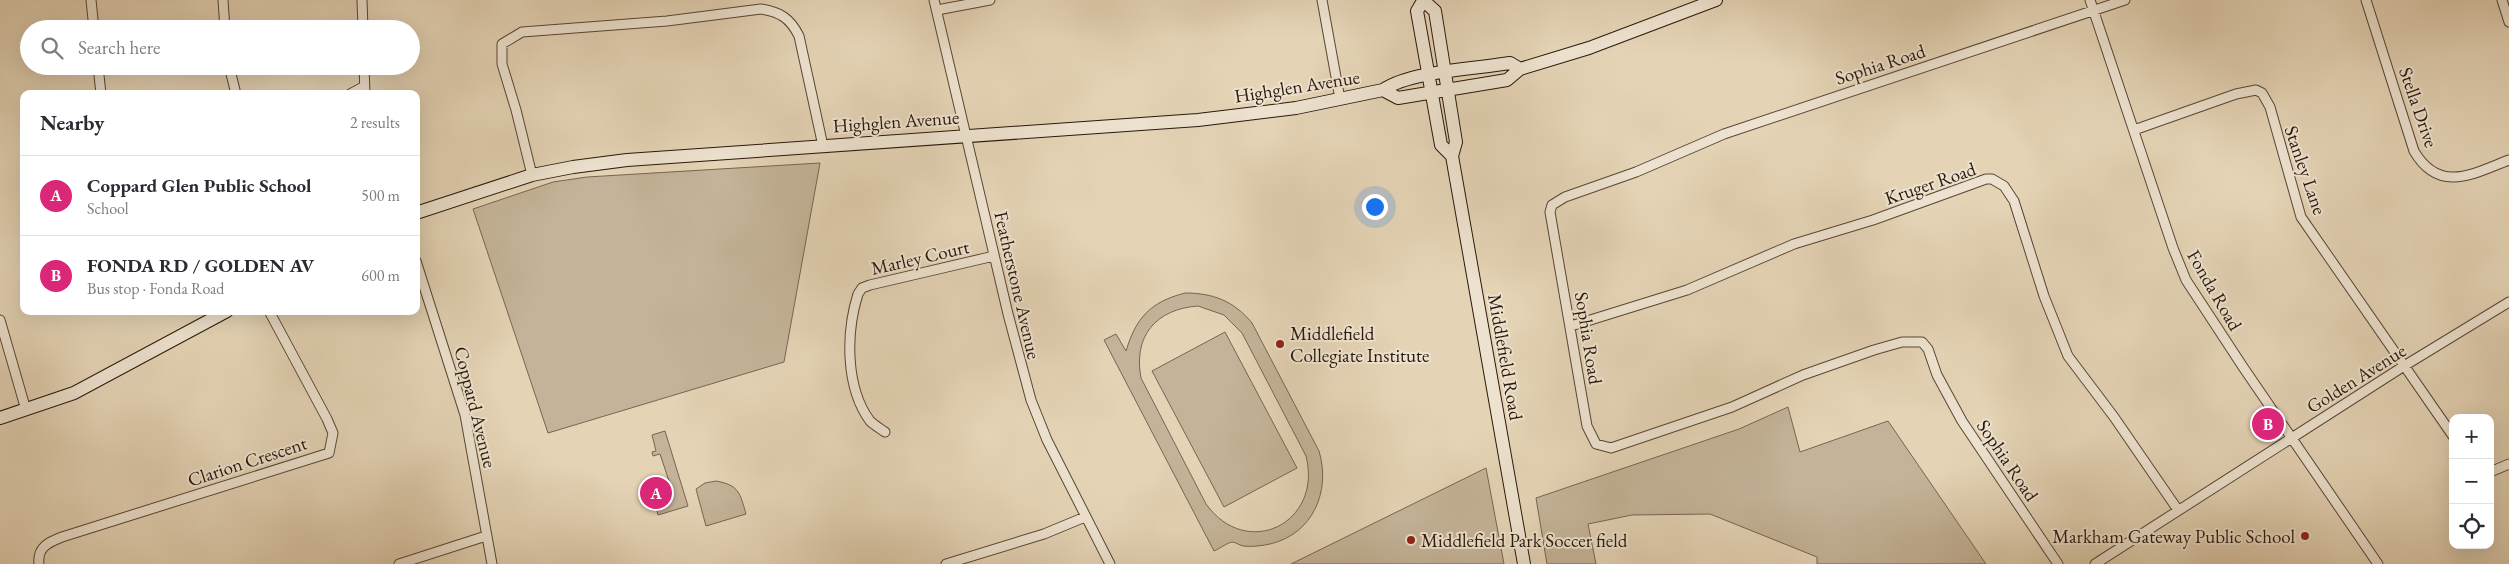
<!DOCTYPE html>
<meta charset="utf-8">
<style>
:root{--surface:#fff;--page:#f2f2f3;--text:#2b2b33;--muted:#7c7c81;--line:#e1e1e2;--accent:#db2777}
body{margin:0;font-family:"EB Garamond",serif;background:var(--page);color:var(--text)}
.controls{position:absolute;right:15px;bottom:15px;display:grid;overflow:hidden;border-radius:10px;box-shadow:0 5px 20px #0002}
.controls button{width:45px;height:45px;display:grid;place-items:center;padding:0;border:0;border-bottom:1px solid var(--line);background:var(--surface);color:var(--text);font:25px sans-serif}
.you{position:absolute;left:1374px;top:206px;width:18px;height:18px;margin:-12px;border:4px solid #fff;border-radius:50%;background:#1a73e8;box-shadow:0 0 0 8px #1a73e833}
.badge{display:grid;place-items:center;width:32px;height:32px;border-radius:50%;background:var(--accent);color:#fff;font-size:16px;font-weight:700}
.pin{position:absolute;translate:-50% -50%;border:2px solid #fff;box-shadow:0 1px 5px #0006}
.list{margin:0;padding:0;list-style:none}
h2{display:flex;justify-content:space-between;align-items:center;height:65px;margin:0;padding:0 20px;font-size:21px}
h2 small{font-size:16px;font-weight:400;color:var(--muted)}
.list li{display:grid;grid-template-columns:32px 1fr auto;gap:15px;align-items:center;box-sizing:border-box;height:80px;padding:0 20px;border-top:1px solid var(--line)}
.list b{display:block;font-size:19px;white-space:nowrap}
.list p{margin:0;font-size:16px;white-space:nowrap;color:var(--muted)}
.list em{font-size:16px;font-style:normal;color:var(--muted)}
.icon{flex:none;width:28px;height:28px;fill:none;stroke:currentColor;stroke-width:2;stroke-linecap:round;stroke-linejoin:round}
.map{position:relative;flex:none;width:2509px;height:564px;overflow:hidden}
.search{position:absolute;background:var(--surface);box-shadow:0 5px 20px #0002;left:20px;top:20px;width:400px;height:55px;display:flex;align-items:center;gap:12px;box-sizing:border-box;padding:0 18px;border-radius:28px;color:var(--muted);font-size:19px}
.panel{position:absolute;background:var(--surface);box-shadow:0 5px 20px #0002;left:20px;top:90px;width:400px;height:225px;border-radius:10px}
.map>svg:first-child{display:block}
</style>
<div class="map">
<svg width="2509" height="564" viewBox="0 0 2509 564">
<rect width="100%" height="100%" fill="#e4d3b5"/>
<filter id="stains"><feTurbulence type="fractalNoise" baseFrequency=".004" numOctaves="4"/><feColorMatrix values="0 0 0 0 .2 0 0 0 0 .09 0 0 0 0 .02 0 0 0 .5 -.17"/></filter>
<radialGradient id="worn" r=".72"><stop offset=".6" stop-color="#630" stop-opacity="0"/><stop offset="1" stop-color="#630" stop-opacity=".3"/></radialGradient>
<!-- green -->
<path fill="#c4b398" stroke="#776551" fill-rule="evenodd" d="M820,163L784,362L548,433L473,209L553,182L587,177Z
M1185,293C1213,293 1234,301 1252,323L1319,451C1331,491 1313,534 1270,544C1261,546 1251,547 1243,546C1239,545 1235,542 1232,542C1227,543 1219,549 1214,551L1104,340L1116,334L1126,351C1136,318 1150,302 1185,293ZM1198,306L1224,315L1242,333L1306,456C1323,523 1247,561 1206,504L1141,378C1133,336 1156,309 1198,306Z
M1225,332L1297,468L1224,507L1152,371Z
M1788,407L1800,452L1888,421L1986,564H1817V557L1710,514L1632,515L1588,524L1596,564H1547L1536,498L1739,429Z
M665,431L688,506L658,515L656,507L666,504L664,496L668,495L664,483L669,481L660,454L653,456L652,452L656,451L652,435Z
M1486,468L1504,564H1291Z
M716,481C739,485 740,493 746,514L706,526L696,489L705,483Z"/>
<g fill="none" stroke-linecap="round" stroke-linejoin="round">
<!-- street casing -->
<g stroke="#584635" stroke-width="11">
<path id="street" d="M91,0L94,29
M223,0L225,29
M362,0L363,29
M934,0L1008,314L1031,400L1047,440L1110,564
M1322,0L1340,99
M2090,0L2173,248L2186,280L2243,367L2378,564
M2366,0L2414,151C2439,194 2473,174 2509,160
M2502,0L2509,22
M937,10L990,0
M98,66L101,94
M229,66L236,94
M364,66L365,94
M350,94L363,87
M2134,130L2236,94L2256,90L2262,93L2270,107L2301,217L2453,436
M532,175L516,110L502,64V44L522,32L667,21L761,9C780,12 790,18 799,36L823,146
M416,261L465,415L492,564
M0,320L26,410
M1571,326L1687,290L1794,244L1873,220L1986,179H1992L2004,186L2014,201L2044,296L2068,356L2114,417L2178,510
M885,432C881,429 874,425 870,421C845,387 846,332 858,294L862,288L870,285L994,256
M2490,472L2509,464
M39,564C37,547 49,542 62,537L329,453L333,433L327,419L269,311
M399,564L486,536
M946,564L1044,534L1085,517
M2058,564L1962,421L1937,375L1928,349L1922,342H1902L1874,350L1803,375L1732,407L1611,448L1596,444L1587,426L1550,212L1552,205L1565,197L1636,172L1724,134L2125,0
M2095,564L2404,366L2509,302"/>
</g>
<!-- secondary casing -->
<g stroke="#2a170a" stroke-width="14">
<path id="secondary" d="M1423,0L1435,11L1456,142L1452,156L1524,564
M1423,1L1417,11L1441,145L1452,156
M1383,90L1398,98L1507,80L1520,69L1589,48L1716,0
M416,213L532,175L573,167L627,160L1198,120L1296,108L1383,90C1410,71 1475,69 1510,63L1520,69
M0,418L74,393L227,311"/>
</g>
<!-- street -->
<use href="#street" stroke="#ede2cf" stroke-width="9"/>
<!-- secondary -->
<use href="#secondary" stroke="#ede2cf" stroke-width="12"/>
</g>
<!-- markers -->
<g fill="#8f2418" stroke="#ede2cf" stroke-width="2">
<circle cx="1280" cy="344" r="5"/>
<circle cx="2305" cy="536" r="5"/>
<circle cx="1411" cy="540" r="5"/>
</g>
<g text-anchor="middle" stroke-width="4" stroke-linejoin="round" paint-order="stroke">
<!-- street labels -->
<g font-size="19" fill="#2a170a" stroke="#ede2cf">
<text transform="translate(1880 64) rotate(-18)" y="7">Sophia Road</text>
<text transform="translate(1297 86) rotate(-9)" y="7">Highglen Avenue</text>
<text transform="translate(2419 107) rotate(71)" y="7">Stella Drive</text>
<text transform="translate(896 121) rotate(-4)" y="7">Highglen Avenue</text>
<text transform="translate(2306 170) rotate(71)" y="7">Stanley Lane</text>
<text transform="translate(1930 183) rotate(-19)" y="7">Kruger Road</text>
<text transform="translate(920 257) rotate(-13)" y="7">Marley Court</text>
<text transform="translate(1018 285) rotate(77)" y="7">Featherstone Avenue</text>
<text transform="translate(2215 290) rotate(60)" y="7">Fonda Road</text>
<text transform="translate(1589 338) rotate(81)" y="7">Sophia Road</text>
<text transform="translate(1506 357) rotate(80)" y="7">Middlefield Road</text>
<text transform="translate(2356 378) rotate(-32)" y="7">Golden Avenue</text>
<text transform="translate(476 407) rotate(76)" y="7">Coppard Avenue</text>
<text transform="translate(2008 460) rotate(56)" y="7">Sophia Road</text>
<text transform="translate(247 461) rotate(-18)" y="7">Clarion Crescent</text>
</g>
<!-- poi labels -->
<g font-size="19" fill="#2a170a" stroke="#ede2cf" text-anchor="start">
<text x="1290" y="340">Middlefield<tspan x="1290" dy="22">Collegiate Institute</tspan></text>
<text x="2295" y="543" text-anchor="end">Markham Gateway Public School</text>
<text x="1421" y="547">Middlefield Park Soccer field</text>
</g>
</g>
<rect width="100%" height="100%" filter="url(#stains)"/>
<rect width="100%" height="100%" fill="url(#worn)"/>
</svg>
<div class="controls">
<button>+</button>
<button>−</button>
<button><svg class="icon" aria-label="locate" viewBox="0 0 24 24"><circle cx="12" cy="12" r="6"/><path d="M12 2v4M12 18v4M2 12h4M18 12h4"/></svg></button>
</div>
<div class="you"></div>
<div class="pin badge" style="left:656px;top:493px">A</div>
<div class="pin badge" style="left:2268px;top:424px">B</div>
<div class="search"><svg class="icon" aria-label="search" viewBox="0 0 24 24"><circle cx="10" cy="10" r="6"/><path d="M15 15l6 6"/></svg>Search here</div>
<section class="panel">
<h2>Nearby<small>2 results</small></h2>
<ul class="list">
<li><span class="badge">A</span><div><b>Coppard Glen Public School</b><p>School</p></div><em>500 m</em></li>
<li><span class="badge">B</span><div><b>FONDA RD / GOLDEN AV</b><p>Bus stop · Fonda Road</p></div><em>600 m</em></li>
</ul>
</section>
</div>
